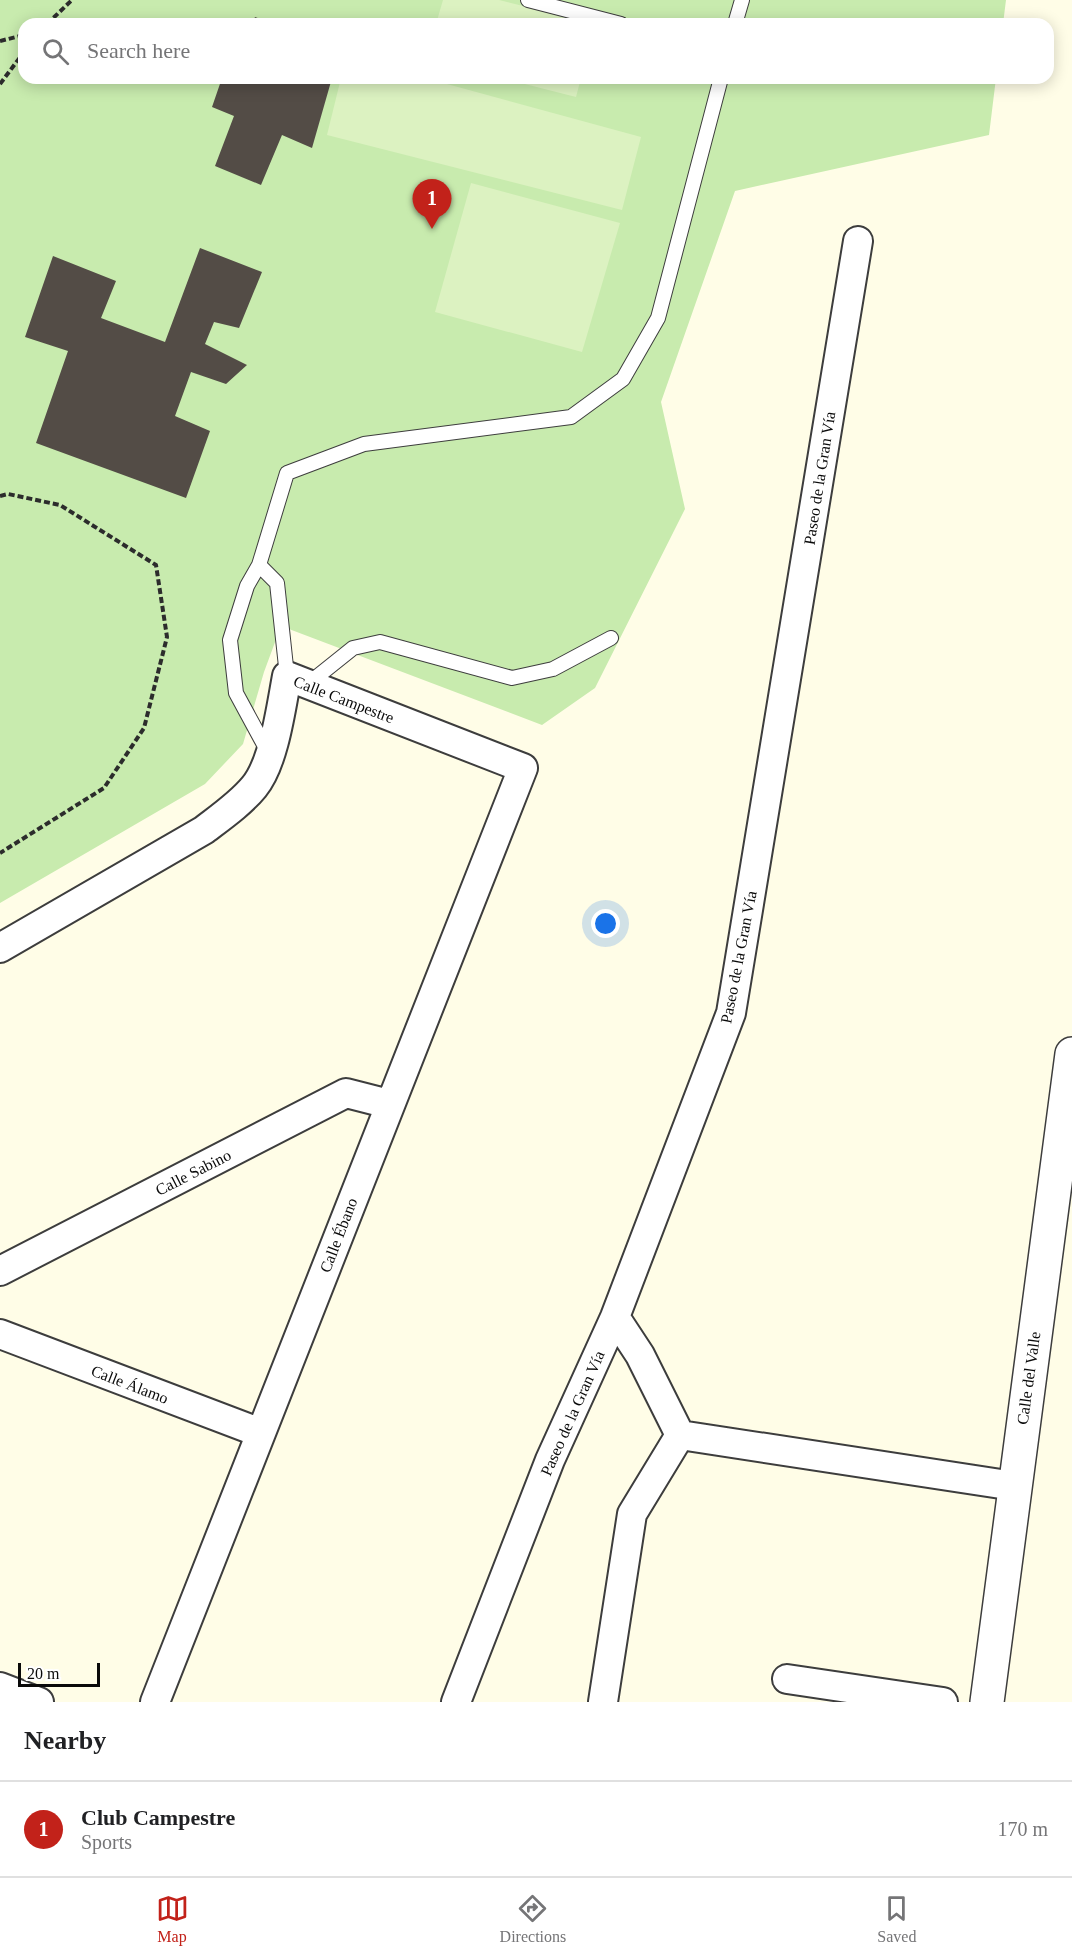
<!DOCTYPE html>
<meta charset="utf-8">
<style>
:root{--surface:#fff;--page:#f6f6f6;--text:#202124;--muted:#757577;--line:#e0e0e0;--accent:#c2221a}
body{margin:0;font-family:"Times New Roman",serif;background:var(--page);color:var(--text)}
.scale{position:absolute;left:18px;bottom:15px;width:82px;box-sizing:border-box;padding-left:6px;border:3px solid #0a0a0a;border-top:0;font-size:16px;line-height:21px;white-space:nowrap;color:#0a0a0a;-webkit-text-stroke:4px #fff;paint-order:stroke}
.you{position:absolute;left:606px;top:924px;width:21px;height:21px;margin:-15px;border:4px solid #fff;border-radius:50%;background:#1a73e8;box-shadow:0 0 0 9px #1a73e833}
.badge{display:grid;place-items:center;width:39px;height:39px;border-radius:50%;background:var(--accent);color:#fff;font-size:20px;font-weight:700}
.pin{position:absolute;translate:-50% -50px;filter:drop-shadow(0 2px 3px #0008)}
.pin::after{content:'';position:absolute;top:32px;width:21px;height:18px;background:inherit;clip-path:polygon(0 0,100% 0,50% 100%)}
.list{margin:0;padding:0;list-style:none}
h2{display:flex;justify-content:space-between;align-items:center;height:78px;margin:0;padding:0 24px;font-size:26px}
h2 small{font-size:20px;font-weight:400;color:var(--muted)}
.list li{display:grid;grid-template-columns:39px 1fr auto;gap:18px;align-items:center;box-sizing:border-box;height:96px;padding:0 24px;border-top:2px solid var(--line)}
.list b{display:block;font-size:22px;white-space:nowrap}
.list p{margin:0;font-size:20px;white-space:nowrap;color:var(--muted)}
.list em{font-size:20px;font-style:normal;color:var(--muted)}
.icon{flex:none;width:33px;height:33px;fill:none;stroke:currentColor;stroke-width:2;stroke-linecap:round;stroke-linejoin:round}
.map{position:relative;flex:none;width:1072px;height:1702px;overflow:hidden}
.search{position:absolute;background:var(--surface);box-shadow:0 3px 15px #0003;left:18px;right:18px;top:18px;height:66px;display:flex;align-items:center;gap:15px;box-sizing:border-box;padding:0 21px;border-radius:18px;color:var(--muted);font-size:22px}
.sheet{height:174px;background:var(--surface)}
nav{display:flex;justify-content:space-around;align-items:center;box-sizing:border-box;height:84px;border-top:2px solid var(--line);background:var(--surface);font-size:16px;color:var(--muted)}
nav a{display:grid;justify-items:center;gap:3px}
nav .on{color:var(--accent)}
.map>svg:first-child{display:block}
</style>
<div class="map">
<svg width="1072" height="1702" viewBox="0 0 1072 1702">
<rect width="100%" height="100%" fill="#fffde7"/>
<!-- green -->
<path fill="#c8ebae" d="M0,0H1006L1003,24H24V78H996L989,135L735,191L661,402L685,509L595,688L542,725L281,626L264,672L243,744L205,784L0,903Z"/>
<!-- pitch -->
<path fill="#dcf2c1" d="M443,0H499L594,24H436Z
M341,78H425L641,137L622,210L327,135Z
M501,78H581L576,97Z
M471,183L620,223L582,352L435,312Z"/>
<!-- building -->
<path fill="#534c46" d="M255,17L274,24H252Z
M222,78H332L312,148L282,135L261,185L215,166L234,116L212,107Z
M200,248L262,272L239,328L214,322L205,344L247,365L226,384L191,372L175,416L210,431L186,498L36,443L68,351L25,337L53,256L116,281L101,318L165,342Z"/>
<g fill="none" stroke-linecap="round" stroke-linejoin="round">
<!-- service casing -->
<g stroke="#3d3d3d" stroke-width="16">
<path id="service" d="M528,0L621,24
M735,24L742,0
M259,565L277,583L287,676
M308,684L353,648L380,642L512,678L553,669L611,638
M268,752L236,693L230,640L247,586L259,565L287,473L364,444L571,417L623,379L658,318L721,78"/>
</g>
<!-- minor casing -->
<g stroke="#3d3d3d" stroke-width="32">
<path id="minor" d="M0,948L204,830C221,817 240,804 254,787C274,763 281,708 287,676L523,768L155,1702
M0,1271L346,1093L389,1104
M615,1317L640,1355L680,1435L1014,1486
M0,1334L261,1433
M787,1679L943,1702
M0,1687L39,1702
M456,1702L550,1460L615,1317L731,1013L858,241
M603,1702L632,1514L680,1435"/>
</g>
<!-- tertiary casing -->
<g stroke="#3d3d3d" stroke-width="36">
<path id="tertiary" d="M987,1702L1072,1054"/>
</g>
<!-- path -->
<path stroke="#2c2c2c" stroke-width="4" stroke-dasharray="6 3" stroke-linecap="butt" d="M47,24L72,0
M0,41L24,35
M0,84L24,52
M0,496L8,494L60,505L156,565L167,637L144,728L104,788L0,853"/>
<!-- service -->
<use href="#service" stroke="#fff" stroke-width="14"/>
<!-- minor -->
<use href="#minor" stroke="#fff" stroke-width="28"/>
<!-- tertiary -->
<use href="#tertiary" stroke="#fff" stroke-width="33"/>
</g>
<g text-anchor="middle" stroke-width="6" stroke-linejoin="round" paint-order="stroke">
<!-- street labels -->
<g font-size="16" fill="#0a0a0a" stroke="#fff">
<text transform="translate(819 478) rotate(-81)" y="6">Paseo de la Gran Vía</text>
<text transform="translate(344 699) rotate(21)" y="6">Calle Campestre</text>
<text transform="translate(738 957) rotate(-79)" y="6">Paseo de la Gran Vía</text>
<text transform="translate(193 1172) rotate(-27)" y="6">Calle Sabino</text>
<text transform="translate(338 1235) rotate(-69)" y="6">Calle Ébano</text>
<text transform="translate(1028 1378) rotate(-82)" y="6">Calle del Valle</text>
<text transform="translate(130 1384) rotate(21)" y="6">Calle Álamo</text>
<text transform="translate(572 1413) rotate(-66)" y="6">Paseo de la Gran Vía</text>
</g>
</g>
</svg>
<div class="scale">20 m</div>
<div class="you"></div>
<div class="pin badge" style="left:432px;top:229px">1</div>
<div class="search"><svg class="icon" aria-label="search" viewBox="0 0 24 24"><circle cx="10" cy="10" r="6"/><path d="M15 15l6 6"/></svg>Search here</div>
</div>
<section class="sheet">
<h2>Nearby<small></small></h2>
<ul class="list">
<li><span class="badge">1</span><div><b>Club Campestre</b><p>Sports</p></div><em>170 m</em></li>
</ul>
</section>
<nav>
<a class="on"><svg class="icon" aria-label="map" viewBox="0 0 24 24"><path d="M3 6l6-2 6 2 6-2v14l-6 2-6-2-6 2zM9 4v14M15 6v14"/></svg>Map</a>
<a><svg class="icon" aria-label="directions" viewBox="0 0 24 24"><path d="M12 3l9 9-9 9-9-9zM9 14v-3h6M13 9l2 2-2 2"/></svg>Directions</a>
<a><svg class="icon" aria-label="saved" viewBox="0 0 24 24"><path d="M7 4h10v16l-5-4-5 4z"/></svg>Saved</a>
</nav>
